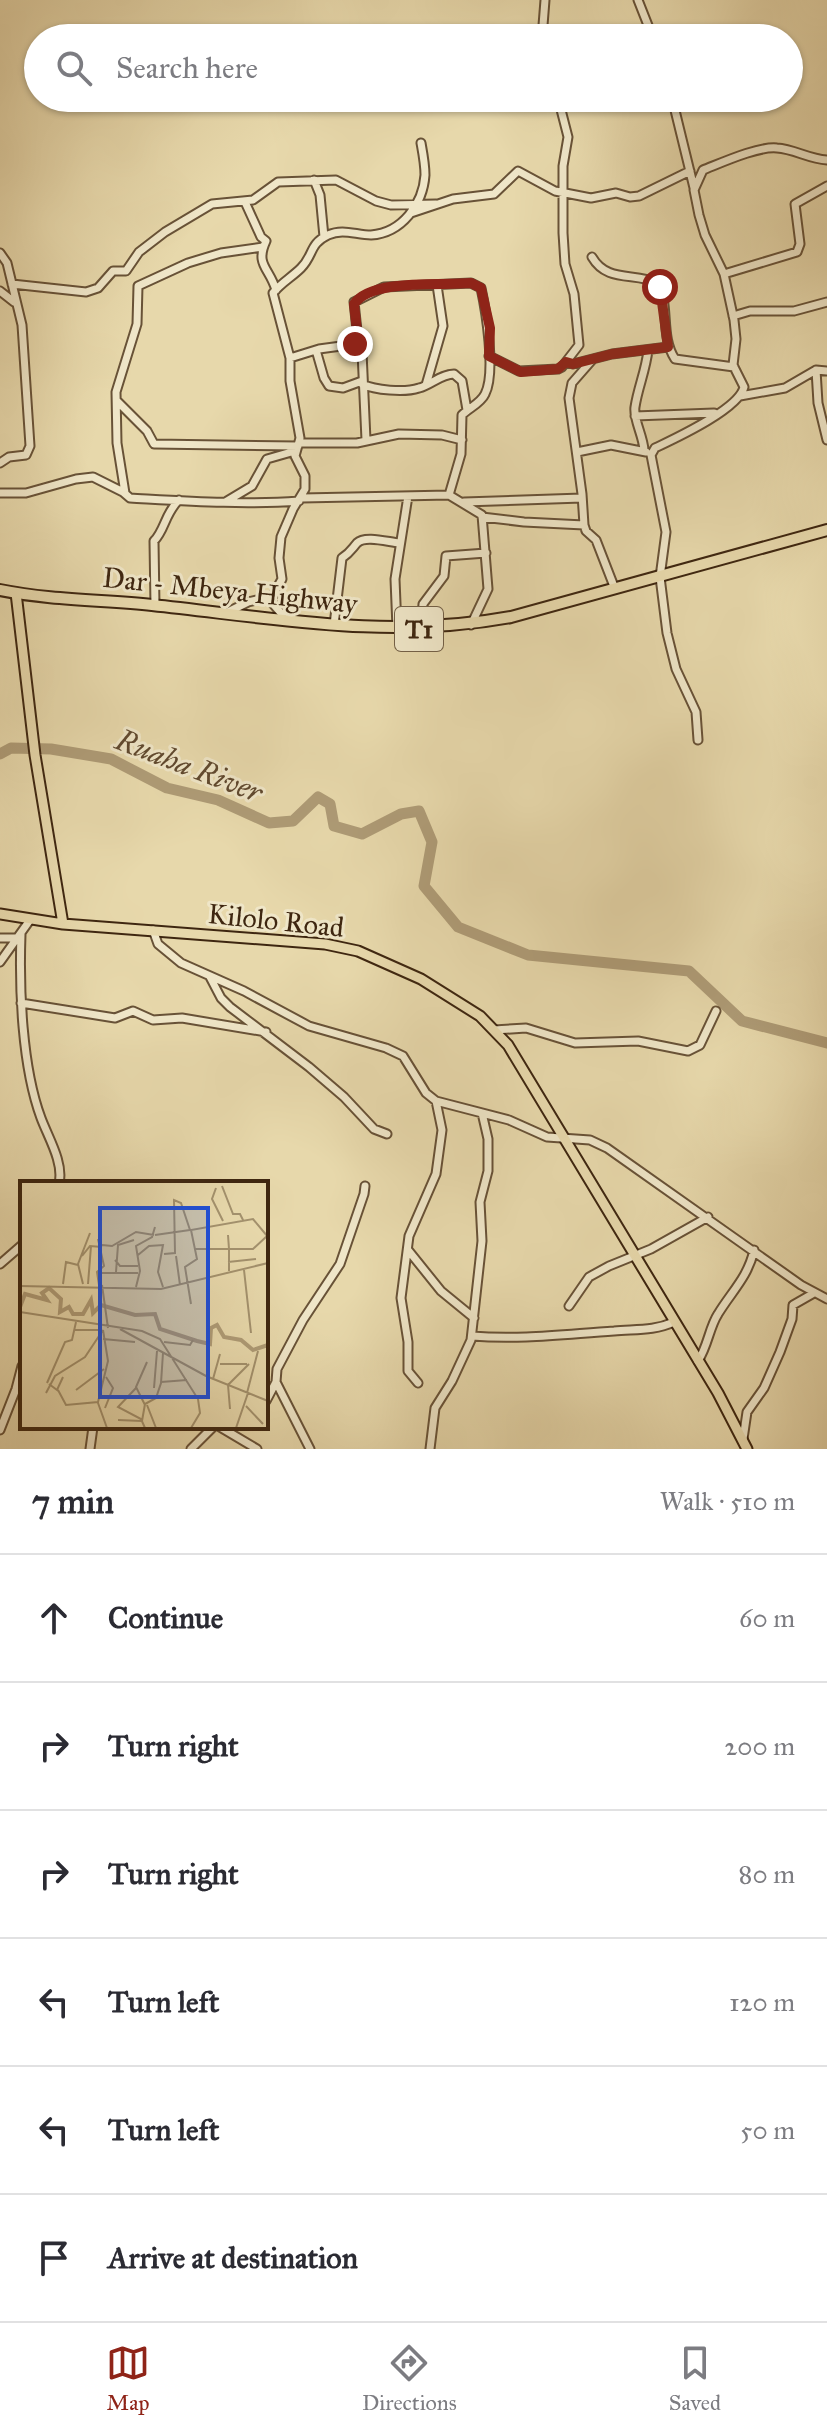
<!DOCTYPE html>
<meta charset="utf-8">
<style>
:root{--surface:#fff;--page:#f2f2f3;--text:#2b2b33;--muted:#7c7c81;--line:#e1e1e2;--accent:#8f2418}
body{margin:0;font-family:"IM FELL Great Primer",serif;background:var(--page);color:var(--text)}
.stop{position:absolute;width:24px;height:24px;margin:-18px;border:6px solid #8f2418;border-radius:50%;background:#fff}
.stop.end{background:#8f2418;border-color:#fff;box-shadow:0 2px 8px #0008}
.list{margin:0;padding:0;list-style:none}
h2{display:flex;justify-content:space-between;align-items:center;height:104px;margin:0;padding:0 32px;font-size:34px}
h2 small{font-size:26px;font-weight:400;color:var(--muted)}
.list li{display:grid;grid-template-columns:52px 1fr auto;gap:24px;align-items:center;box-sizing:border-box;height:128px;padding:0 32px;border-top:2px solid var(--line)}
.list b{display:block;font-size:30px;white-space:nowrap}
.list em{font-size:26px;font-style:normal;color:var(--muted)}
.icon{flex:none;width:44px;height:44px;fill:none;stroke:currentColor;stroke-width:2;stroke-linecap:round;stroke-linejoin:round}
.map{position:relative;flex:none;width:827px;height:1449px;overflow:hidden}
.search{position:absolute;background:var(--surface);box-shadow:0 2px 6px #0004;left:24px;right:24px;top:24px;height:88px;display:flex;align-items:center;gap:20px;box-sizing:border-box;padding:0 28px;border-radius:44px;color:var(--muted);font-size:30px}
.sheet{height:872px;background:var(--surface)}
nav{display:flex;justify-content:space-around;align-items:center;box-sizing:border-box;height:112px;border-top:2px solid var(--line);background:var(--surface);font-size:22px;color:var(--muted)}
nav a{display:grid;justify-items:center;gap:4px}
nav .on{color:var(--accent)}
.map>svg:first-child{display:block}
</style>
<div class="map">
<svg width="827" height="1449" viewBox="0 0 827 1449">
<rect width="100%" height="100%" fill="#e7d8ab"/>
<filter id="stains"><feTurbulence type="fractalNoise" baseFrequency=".0025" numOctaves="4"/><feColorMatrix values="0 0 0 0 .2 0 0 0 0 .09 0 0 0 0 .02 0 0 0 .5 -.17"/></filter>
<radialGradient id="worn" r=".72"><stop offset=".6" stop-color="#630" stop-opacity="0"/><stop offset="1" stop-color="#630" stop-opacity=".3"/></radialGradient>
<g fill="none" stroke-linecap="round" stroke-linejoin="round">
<!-- river -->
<path stroke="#ae9b76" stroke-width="11" d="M0,754L11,748L51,749L111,759L167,788L218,800L269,823L293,821L318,797L330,804L334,826L362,834L401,814L419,811L432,842L424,886L458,927L528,955L689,971L742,1021L827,1043"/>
<!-- minor casing -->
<g stroke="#685237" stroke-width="11">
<path id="minor" d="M638,0L653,38
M542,38L545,0
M672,98L694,188
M314,180L320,195L324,237
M245,202L261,237L266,241C255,265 269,267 276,290
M411,213L453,199L494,194L518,171L555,191L591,198L616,193L630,197L639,196L690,171
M0,253L7,263L22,325L30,446L26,455L9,457L0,463
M592,257C607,283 634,272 658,283C670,307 660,336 675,359L734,367
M724,274L797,252L800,244L795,204L827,186
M12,284L86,292L98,288L113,271H126L139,252L165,232L212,204L253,200L278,182L336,180L376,201L391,205L436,204
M0,291L14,302
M733,316L750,311H794L827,302
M358,340L362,352L366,440
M316,350L324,378L329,386L343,388L362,381
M489,356L519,371L558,369L562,367L579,345L574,294L565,264L563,233V166L568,137L558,98
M290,358L319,349L356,344L358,340L354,302L384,287L471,283L481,288C486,311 496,373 485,394C481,403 469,408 462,415L461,454L449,495L482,515L488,589L471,625
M593,359L572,383L569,398L582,494L584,525L586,531L596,540L615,589
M566,362L573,364L612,354L668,347
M816,370L818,403L827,440
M362,384C375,390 404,393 419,388C431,385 441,374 454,374L462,381L467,410
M426,385L443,326L437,285
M740,396L785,388L816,370L827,371
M117,401L147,431L154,444L298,446
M635,416L714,413
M300,443H357L399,434L442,435L462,440
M644,450C643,435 633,419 635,407C638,387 646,370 648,350
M577,452L611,445L646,452
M0,493H26L76,479L93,477L123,492L130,498C186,501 244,505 299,501
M125,493L117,443L116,392L137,324L138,286L188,263L221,253L263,247
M302,498L449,495
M227,501L252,486L267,459L295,451
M464,502L582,498
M482,517L524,522L584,525
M155,606L154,541C165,530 165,513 179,500
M226,613L248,602L273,596
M287,620L273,604L271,599L282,579L279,558L281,537L293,509L305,489V476L295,456L300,438L290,381V358L273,293C281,283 292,277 301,268C314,255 309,244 328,235C343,228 356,235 371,235C402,233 423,204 425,175C425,164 423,154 421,143
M334,625L342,558C350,553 351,550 357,543C365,535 388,542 399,543
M397,628L395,579L408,496
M421,628L423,604L444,576L446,556L486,553
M698,740L696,712L676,669L667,633L660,577L666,532L651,455L655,448C676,438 739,409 744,387L733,365L736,339L734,320L724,274L705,235L699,215L694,190L703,170C721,163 758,146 777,148C794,149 809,159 827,160
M153,930L158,944L181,963L244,991L309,1026L386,1048L403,1056L426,1093L436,1101L509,1120L547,1137L590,1140L607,1148L801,1285L827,1299
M21,934C19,989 22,1067 41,1118C48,1137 64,1163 59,1183
M0,938H18
M0,962L30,920
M210,977L221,998L230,1007L309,1067L344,1097L374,1129L387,1134
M21,1003L115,1018L133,1011L153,1020L182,1018L266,1032
M494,1030L526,1028L575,1043L638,1041L688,1051L700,1045L716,1011
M408,1250L441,1291L474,1318
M0,1264L22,1245
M569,1306L589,1277L609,1266L651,1249L708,1217
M472,1336C520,1340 566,1334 614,1331C635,1329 654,1331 674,1322
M698,1361C708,1346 709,1328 718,1314C732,1291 748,1277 754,1250
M418,1383L408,1371V1342L401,1298L409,1236L436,1174L442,1130L436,1101
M266,1401L276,1382
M220,1427L257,1449
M0,1430L16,1389L22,1366
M743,1439L747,1412L764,1388L780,1352L792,1319L793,1305L814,1293
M90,1449L93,1427
M191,1449L213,1427
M310,1449L276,1382L277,1369L303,1320L340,1264L364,1194L365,1186
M430,1449L435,1408L452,1381L471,1340L482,1241L480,1202L488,1171V1139L482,1113"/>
</g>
<!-- major casing -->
<g stroke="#3e2610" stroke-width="13">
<path id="major" d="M16,593L35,755L63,924
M0,914L63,924L325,944L358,951L421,979L480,1016L508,1045L718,1393L747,1449"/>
</g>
<!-- highway casing -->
<g stroke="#3e2610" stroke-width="14">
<path id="highway" d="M0,590C50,600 102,600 152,605C275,618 387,640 511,617L827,530"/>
</g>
<!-- minor -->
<use href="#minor" stroke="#efe6c8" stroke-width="7"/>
<!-- major -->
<use href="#major" stroke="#e7d8ab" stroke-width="9"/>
<!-- highway -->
<use href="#highway" stroke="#e7d8ab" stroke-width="10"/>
</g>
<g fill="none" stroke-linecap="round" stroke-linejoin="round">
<!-- route -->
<path stroke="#8f2418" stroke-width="10" d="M355,344L358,340L354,304C372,278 441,286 471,283L481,288L490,328L489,356L521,372L558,369L566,362L573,364L612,354L668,347L660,287"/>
</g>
<g text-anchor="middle" stroke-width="6" stroke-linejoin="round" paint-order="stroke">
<!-- shield labels -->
<rect fill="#efe6c8" stroke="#736047" stroke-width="2" x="395" y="607" width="48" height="44" rx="6"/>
<g font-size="26" font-weight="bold" fill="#3e2610">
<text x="419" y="638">T1</text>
</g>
<!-- street labels -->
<g font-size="28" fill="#3e2610" stroke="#efe6c8">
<text transform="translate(230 590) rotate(6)" y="10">Dar - Mbeya Highway</text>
<text transform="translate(276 920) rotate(6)" y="10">Kilolo Road</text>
</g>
<!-- water labels -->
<g font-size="30" font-style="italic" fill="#60492f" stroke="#efe6c8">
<text transform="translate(189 766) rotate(21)" y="10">Ruaha River</text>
</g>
</g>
<!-- overview -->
<g transform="translate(20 1181)">
<rect width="248" height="248" fill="#e7d8ab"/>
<path fill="none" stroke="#ae9b76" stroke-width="4" d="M0,126L5,113L27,119L22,112L29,107L41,118L40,131L49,126L53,133H63L71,119L73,132L81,124L115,134L135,133L140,148L177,160L190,163L191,147L197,144L204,156L221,159L233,169L248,164"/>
<path fill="none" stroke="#a3916d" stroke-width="2" d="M202,5L213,33H220L223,39M196,7L192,18L203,40M135,54L170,49M78,58L84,85L77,91L79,104M82,64L92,65L116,51L134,54M175,68H209L208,54M144,73L155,72L154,19L161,22L170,49M118,74L129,65L143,64L138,91L143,106M62,75L70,65L82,66M156,75L160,104M95,79L100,85H118M208,81L236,78M224,89L231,152M209,90V68H233L247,55M96,91L98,64L114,59M77,92H118M43,103L46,81L58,84M63,103L58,83L70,52M68,103L71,65M82,104L88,147M0,105L141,108L248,82M116,106L120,90L116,65L132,56L135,46M171,123L165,86L177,78L171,49L233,38L248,56M0,131L122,150L140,158L178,218L180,232L171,247M100,148L186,195L248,220M54,149H82M83,158L115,161M144,161L170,164L173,159M200,183H227M193,198L200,173M141,201L167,199M27,202L45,161L52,159L56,141M29,203L37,209L43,196M116,207L98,226L121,238L125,247M134,207L137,170M38,209L46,224L78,221L88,180L83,149M56,209L84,188M26,212L35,195L65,176L83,149M227,212L238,170M78,222L87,247M125,224L116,206L127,181M127,224L136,247M226,225L243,243M85,227L93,207L86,196M210,228L208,204L229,183M98,239L122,240M122,240L125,223L136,217L141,202L143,172M216,247L228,212"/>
<path fill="#1d4ed8" fill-opacity="0.15" stroke="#1d4ed8" stroke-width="4" d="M80,27H188V216H80Z"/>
<rect width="248" height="248" fill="none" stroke="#3e2610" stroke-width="4"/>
</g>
<rect width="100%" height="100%" filter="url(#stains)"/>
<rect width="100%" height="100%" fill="url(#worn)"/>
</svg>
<div class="stop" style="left:660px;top:287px"></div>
<div class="stop end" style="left:355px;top:344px"></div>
<div class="search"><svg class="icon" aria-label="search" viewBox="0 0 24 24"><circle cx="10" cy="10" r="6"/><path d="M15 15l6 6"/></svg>Search here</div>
</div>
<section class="sheet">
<h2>7 min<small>Walk · 510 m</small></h2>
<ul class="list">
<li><svg class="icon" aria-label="ahead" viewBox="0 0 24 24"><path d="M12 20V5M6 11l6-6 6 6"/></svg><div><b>Continue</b></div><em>60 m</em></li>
<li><svg class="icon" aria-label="right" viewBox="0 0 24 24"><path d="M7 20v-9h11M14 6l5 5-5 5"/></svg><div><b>Turn right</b></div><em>200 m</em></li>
<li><svg class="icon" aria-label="right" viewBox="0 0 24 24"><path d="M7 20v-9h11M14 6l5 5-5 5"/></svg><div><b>Turn right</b></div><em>80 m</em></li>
<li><svg class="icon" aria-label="left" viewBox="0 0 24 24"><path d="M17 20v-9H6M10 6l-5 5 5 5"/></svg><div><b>Turn left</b></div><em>120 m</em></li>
<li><svg class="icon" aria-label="left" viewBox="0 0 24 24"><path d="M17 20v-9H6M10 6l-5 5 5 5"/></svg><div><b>Turn left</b></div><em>50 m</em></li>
<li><svg class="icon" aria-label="arrive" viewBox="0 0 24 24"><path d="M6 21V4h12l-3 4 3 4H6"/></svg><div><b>Arrive at destination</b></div></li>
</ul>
</section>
<nav>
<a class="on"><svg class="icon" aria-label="map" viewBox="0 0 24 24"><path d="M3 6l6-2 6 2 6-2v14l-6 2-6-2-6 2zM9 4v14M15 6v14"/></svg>Map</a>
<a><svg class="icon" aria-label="directions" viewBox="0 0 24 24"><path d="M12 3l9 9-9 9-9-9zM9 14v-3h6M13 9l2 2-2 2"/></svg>Directions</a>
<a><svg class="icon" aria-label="saved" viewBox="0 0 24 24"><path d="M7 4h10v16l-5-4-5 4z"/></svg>Saved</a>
</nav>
